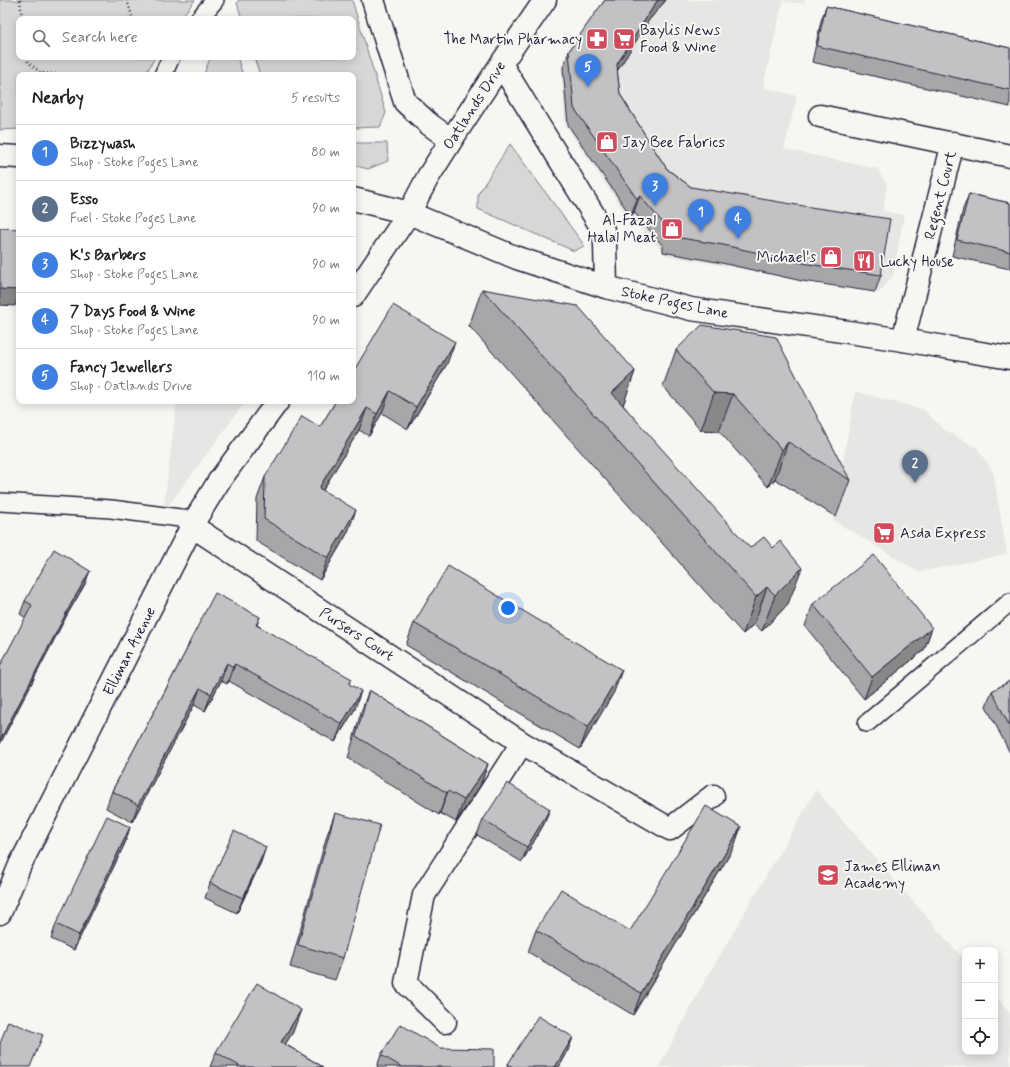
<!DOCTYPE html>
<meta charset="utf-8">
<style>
:root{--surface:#fff;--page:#f6f6f6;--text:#222;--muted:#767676;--line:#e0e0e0;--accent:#d1495b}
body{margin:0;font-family:Mynerve,sans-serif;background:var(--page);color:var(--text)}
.controls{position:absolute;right:12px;bottom:12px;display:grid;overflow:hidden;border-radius:8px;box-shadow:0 2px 10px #0003}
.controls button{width:36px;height:36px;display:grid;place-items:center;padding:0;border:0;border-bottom:1px solid var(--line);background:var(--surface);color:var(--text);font:20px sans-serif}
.you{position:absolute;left:508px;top:608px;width:14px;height:14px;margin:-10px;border:3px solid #fff;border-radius:50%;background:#1a73e8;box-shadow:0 0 0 6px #1a73e833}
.badge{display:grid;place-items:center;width:26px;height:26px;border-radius:50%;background:var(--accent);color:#fff;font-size:13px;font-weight:700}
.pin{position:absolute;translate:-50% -33px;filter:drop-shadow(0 1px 2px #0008)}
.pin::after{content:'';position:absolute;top:21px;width:14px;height:12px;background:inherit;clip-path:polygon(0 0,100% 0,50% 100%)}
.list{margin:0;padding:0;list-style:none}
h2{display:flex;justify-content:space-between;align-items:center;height:52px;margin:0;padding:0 16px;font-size:17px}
h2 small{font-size:13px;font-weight:400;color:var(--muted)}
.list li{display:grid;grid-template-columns:26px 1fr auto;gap:12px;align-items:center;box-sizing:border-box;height:56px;padding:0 16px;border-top:1px solid var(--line)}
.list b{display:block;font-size:15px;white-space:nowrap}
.list p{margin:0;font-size:13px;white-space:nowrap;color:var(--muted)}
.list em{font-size:13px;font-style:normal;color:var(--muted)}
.icon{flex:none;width:22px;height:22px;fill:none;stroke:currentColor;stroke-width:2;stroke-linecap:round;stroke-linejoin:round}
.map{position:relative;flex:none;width:1010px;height:1067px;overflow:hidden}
.search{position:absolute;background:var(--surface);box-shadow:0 2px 10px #0003;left:16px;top:16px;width:340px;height:44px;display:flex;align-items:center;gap:10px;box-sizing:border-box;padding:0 14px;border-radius:8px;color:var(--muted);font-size:15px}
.panel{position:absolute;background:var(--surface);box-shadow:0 2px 10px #0003;left:16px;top:72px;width:340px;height:332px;border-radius:8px}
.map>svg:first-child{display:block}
</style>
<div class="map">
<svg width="1010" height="1067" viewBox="0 0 1010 1067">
<rect width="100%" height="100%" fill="#f6f6f2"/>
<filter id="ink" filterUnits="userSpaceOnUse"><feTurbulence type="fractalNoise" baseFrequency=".025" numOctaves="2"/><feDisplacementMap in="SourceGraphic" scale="8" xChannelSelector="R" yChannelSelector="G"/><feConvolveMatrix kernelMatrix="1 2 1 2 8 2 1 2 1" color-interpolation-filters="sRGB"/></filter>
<g filter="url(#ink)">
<!-- built -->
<path fill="#e6e6e4" d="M607,0H805L804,4L783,1L763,87L797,96L784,149L878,169L881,176L887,184L883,211L904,215L893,276L879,293L668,256L628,217L565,125L561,66Z
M855,391L924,410L943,429L977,448L993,471L1007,554L919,572L833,520Z
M177,401H246L163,513Z
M816,790L965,961V1052H995V995L1010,1013V1067H659L698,993Z"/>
<!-- green -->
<path fill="#d7d7d7" stroke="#7c7c89" d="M0,0H195L180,19H19V57H155L147,72V75H19V129L0,130Z
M239,0H352L386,113L380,127L353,128V75H260L254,57H353V19H242L237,3Z
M211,57H237L243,75H204L206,68Z
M353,143H387L388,161L368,169L353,165Z
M510,144L584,245V246L574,251L478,209V194Z"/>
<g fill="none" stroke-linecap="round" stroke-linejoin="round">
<!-- service casing -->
<g stroke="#22223b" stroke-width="20">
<path id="service" d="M199,19L215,0
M163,75L171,57
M0,502L111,509L195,520
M867,723L1010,602"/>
</g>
<!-- minor casing -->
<g stroke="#22223b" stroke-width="25">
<path id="minor" d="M373,0L405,102L429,124L451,140
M501,64L603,230L605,243L606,287
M820,116L1010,156
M353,296L409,213L428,177L459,128L501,64L545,0
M903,340L953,143
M192,526L522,743L670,829L713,796
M0,913L20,865L195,520L219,481L278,401
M445,1022L406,983L424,895L522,743"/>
</g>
<!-- tertiary casing -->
<g stroke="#22223b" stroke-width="25">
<path id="tertiary" d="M0,156L19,157
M353,199L409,213L517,258L606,287L691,309L903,340L1010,358"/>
</g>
<!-- path -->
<path stroke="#22223b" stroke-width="2.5" stroke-dasharray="1 3" stroke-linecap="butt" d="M20,0L22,19
M127,0L133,19
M27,57L28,62L41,73L72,75"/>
<!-- service -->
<use href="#service" stroke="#f6f6f2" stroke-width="17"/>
<!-- minor -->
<use href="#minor" stroke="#f6f6f2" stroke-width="22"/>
<!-- tertiary -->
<use href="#tertiary" stroke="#f6f6f2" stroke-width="22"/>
</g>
<!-- wall -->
<path fill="#a7a7a9" stroke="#22223b" d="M605,0H666L649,20L617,71L618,78L620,94L650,143L667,169L691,187L881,275L875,292L802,281L717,262L663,252V246L634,212L631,216L568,125L563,68L569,51Z
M826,6L1010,48V107L812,62L821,21Z
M969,194L1010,203V269L952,256L963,209Z
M482,289L635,371L623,405L788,604L762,631L754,624L743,634L469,326Z
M676,350L850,480L836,517L775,479L768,487L719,431L701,430L663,386Z
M447,364L408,429L382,413L369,436L359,430L323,490L348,532L320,580L256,541L257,499L265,477L320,427L336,401Z
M85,584L67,615L0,744V666L26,618L20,614L25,601Z
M813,604L932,628L924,650L864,699L805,626Z
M260,617L257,625L350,685L355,709L335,742L229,681L227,684L221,681L205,711L194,705L132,822L106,808L112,791L174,674L186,651L189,643Z
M414,623L614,692L580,749L406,645Z
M1010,681V753L986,706L992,691Z
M369,690L488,764L480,786L456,822L440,813L439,815L348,758L361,712Z
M509,785L544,824L522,862L477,835L483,820Z
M335,813L343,958L335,980L290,967L327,835Z
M130,827L125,843L74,950L51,939L56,924Z
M741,827L733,849L633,1015L528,952L536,930L630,931Z
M261,862L237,913L205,898L210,883Z
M293,1032L285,1044L323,1067H210L216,1052Z
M573,1037L567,1053L559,1067H507L508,1064Z
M440,1048L494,1067H377L381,1055Z"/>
<!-- shaded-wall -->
<path fill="#888889" stroke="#22223b" d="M658,0H666L649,20L611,81L617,64L655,4Z
M640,196L634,212L631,216L637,199Z
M19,282V294L15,306L0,305V289Z
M455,342L447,364L408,429L416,407Z
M635,371L622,408L612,393Z
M390,391L382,413L369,436L377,414Z
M714,393L733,394L719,431L701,430Z
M367,408L359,430L311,510L319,488Z
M788,442L775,479L768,487L782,450Z
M356,510L348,532L320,580L328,558Z
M802,568L788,604L762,631L775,595Z
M90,571L85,584L67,615L0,744V740L72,602Z
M767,587L754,624L743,634L756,597Z
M932,628L924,650L864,699L872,677Z
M227,663L221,681L205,711L211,694Z
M235,664L229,681L227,684L233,667Z
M622,670L614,692L580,749L588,727Z
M200,688L194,705L132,822L138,805Z
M361,691L355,709L335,742L342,724Z
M488,764L480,786L456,822L464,800Z
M448,791L440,813L439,815L447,793Z
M550,809L544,824L522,862L527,847Z
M130,827L125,843L74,950L79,935Z
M741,827L733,849L633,1015L641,993Z
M266,847L261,862L237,913L243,898Z
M301,1010L293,1032L273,1064L281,1042Z
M573,1037L567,1053L559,1067H555Z"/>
<!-- building -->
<path fill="#c2c2c4" stroke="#22223b" d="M605,0H658L655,4L617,64L618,78L620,94L650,143L667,169L691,187L797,205L890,219L881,275L808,264L723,245L669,236V230L640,196L637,199L574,108L569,51L593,16Z
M826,6L1010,48V90L817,46Z
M969,194L1010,203V252L957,240Z
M0,228L19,229V290L0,289Z
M482,289L578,306L635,371L612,393L750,548L764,537L773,548L780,541L802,568L775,595L767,587L756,597Z
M393,305L455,342L416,407L390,391L377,414L367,408L319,488L356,510L328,558L264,519L265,477L302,416L320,427L336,401H353V372Z
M702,325L776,337L850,480L788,442L782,450L733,394L714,393L676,350Z
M54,549L90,571L72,602L0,740V666L32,605L25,601Z
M874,555L932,628L872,677L813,604Z
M448,566L622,670L588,727L414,623Z
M215,593L260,617L256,625L352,679L349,684L361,691L342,724L235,664L233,667L227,663L211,694L200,688L138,805L112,791L174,674L190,643H189Z
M1010,681V727L992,691Z
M369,690L488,764L464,800L448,791L447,793L356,736Z
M507,783L509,785V784L550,809L527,847L483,820Z
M706,806L741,827L641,993L536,930L561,889L630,931Z
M335,813L380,825L343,958L298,945Z
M107,816L130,827L79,935L56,924Z
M234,831L266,847L243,898L210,883Z
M257,983L301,1010L281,1042L323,1067H241L216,1052Z
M538,1016L573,1037L555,1067H513L508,1064Z
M8,1021L43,1035L30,1067H0V1044Z
M400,1024L440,1048L494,1049V1067H402L381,1055Z"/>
</g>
<!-- icons -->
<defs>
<g id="pharmacy-square" transform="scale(1.15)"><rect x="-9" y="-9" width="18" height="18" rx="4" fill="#d1495b" stroke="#f6f6f2"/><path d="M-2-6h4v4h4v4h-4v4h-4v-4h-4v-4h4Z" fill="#fff"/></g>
<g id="supermarket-square" transform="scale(1.15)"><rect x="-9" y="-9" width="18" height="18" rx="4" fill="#d1495b" stroke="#f6f6f2"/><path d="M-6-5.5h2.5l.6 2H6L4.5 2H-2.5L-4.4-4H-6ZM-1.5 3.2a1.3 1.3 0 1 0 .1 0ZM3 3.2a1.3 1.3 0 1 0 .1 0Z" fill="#fff"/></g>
<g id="shop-square" transform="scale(1.15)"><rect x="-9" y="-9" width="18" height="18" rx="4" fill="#d1495b" stroke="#f6f6f2"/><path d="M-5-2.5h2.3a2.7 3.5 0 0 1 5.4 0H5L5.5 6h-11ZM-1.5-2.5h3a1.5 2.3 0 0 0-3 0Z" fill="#fff"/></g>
<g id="restaurant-square" transform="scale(1.15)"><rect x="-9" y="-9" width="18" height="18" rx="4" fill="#d1495b" stroke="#f6f6f2"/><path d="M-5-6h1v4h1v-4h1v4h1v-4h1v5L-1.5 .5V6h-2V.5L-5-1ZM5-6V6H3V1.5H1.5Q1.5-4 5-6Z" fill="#fff"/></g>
<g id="school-square" transform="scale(1.15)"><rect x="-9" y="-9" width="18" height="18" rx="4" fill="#d1495b" stroke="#f6f6f2"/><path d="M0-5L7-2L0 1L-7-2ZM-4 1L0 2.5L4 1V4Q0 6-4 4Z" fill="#fff"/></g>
</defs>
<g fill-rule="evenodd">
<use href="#pharmacy-square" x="597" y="39"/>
<use href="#supermarket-square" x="624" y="39"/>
<use href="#shop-square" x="607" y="142"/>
<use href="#shop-square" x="672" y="229"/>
<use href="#shop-square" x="831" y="257"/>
<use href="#restaurant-square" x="864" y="261"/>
<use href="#supermarket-square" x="884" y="533"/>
<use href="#school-square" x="828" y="875"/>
</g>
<g text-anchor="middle" stroke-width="4" stroke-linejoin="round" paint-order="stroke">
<!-- poi labels -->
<g font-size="15" fill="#22223b" stroke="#f6f6f2" text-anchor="start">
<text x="640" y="35">Baylis News<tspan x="640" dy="17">Food &amp; Wine</tspan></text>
<text x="582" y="44" text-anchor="end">The Martin Pharmacy</text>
<text x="622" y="147">Jay Bee Fabrics</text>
<text x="656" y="225" text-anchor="end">Al-Fazal<tspan x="656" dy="17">Halal Meat</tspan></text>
<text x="816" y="262" text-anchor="end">Michael's</text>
<text x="880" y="266">Lucky House</text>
<text x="900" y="538">Asda Express</text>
<text x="844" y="871">James Elliman<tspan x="844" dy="17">Academy</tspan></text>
</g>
<!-- street labels -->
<g font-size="15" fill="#22223b" stroke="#f6f6f2">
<text transform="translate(474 105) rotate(-57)" y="5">Oatlands Drive</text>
<text transform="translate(940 195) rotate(-76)" y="5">Regent Court</text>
<text transform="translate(675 302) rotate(12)" y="5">Stoke Poges Lane</text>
<text transform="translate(357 634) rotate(33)" y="5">Pursers Court</text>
<text transform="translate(129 651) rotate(-63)" y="5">Elliman Avenue</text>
</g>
</g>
</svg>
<div class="controls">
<button>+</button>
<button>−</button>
<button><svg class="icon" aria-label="locate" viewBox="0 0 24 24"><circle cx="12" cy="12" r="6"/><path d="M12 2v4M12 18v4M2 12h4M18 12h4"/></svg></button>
</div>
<div class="you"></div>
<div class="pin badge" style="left:701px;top:232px;background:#3f7fe0">1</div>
<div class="pin badge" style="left:915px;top:483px;background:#5c6f8a">2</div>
<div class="pin badge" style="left:655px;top:206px;background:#3f7fe0">3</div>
<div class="pin badge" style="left:738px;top:239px;background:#3f7fe0">4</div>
<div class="pin badge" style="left:588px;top:87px;background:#3f7fe0">5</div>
<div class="search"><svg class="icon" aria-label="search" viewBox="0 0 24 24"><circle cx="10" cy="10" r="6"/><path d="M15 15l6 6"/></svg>Search here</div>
<section class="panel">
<h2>Nearby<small>5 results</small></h2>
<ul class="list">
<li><span class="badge" style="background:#3f7fe0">1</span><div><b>Bizzywash</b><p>Shop · Stoke Poges Lane</p></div><em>80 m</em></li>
<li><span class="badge" style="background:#5c6f8a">2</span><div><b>Esso</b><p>Fuel · Stoke Poges Lane</p></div><em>90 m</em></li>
<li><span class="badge" style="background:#3f7fe0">3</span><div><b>K's Barbers</b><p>Shop · Stoke Poges Lane</p></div><em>90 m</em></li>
<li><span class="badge" style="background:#3f7fe0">4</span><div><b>7 Days Food &amp; Wine</b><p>Shop · Stoke Poges Lane</p></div><em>90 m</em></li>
<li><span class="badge" style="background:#3f7fe0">5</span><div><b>Fancy Jewellers</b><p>Shop · Oatlands Drive</p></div><em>110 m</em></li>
</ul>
</section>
</div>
